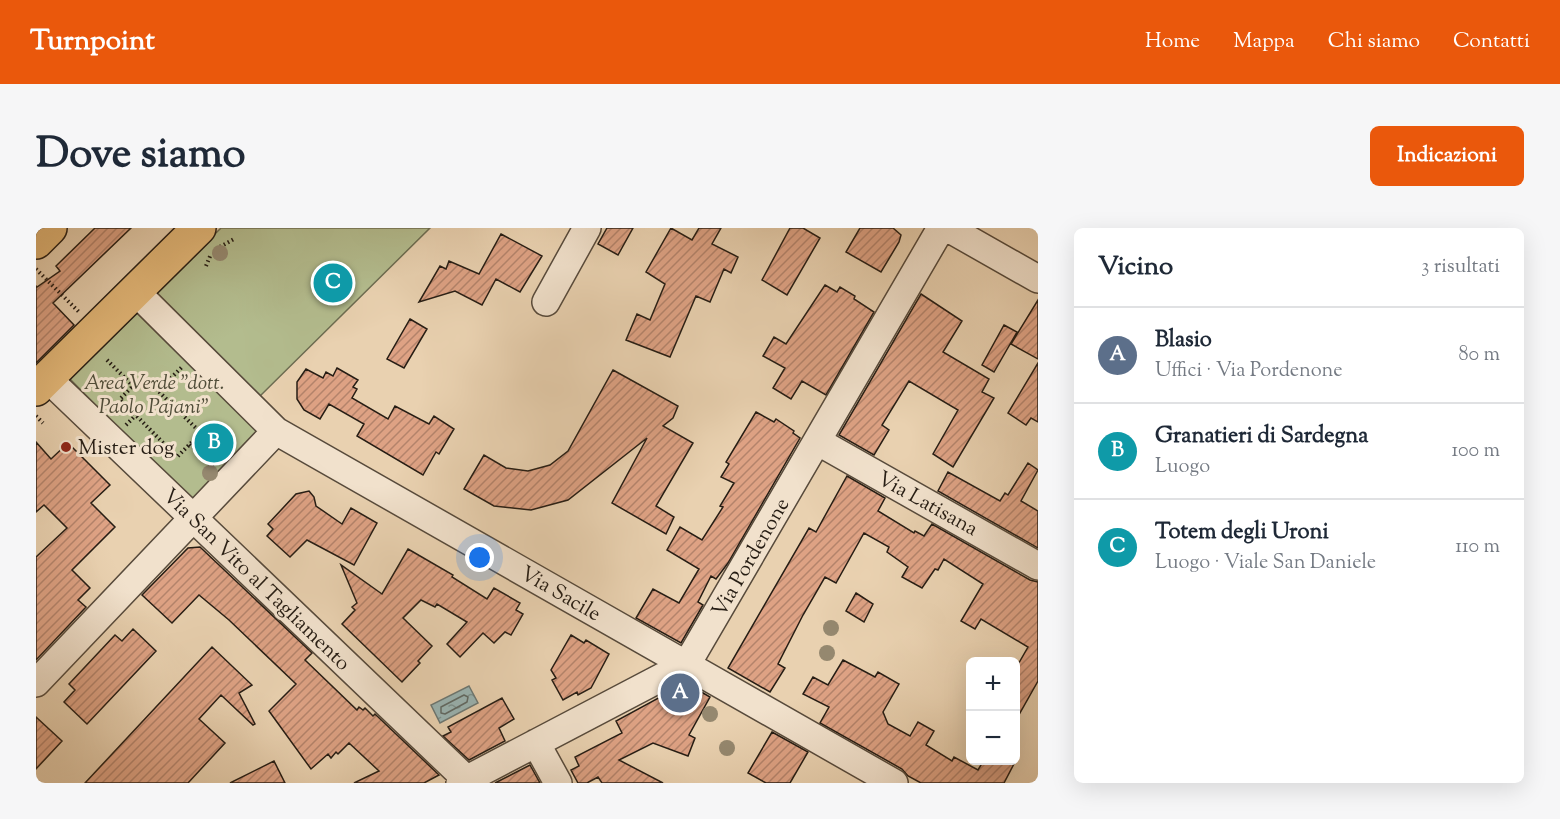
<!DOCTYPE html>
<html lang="it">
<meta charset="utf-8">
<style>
:root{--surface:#fff;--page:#f6f6f7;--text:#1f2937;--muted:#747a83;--line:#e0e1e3;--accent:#ea580c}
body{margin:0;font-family:"Sorts Mill Goudy",serif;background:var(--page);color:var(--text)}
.controls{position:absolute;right:18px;bottom:18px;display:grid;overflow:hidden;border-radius:9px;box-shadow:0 6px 24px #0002}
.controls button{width:54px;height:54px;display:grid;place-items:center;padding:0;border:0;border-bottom:2px solid var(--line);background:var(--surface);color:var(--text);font:30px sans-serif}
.you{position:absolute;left:444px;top:330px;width:21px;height:21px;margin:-15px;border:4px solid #fff;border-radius:50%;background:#1a73e8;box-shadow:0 0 0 9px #1a73e833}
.badge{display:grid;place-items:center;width:39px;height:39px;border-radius:50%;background:var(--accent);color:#fff;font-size:20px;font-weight:700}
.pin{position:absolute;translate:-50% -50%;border:3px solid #fff;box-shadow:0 2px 6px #0006}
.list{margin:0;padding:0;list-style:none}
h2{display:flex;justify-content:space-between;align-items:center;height:78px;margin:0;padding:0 24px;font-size:26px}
h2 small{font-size:20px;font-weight:400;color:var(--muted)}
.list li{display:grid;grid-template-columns:39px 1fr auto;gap:18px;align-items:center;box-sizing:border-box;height:96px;padding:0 24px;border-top:2px solid var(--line)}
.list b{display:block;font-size:22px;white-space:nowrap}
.list p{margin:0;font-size:20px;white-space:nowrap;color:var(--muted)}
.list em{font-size:20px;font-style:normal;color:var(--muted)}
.map{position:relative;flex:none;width:1002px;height:555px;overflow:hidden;border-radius:9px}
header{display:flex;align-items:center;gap:36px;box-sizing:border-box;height:84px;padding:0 30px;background:var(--accent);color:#fff}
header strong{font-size:28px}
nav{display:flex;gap:33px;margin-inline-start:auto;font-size:21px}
.intro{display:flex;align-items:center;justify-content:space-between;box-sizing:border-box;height:144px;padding:0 36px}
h1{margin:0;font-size:42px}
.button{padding:15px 27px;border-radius:9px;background:var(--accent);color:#fff;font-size:21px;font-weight:700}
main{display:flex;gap:36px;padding:0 36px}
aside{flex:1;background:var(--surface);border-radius:9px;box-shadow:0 6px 24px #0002}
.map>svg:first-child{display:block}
</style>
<header>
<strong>Turnpoint</strong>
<nav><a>Home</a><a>Mappa</a><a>Chi siamo</a><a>Contatti</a></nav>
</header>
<div class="intro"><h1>Dove siamo</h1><a class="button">Indicazioni</a></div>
<main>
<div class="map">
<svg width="1002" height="555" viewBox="0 0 1002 555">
<defs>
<pattern id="water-ripples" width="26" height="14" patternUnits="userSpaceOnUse" patternTransform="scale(1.5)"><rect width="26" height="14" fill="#9ab5b4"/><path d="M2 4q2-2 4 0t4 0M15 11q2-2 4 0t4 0" fill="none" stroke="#7d9391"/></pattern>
<pattern id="building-hatch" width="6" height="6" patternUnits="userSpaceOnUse" patternTransform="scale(1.5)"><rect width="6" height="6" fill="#dea284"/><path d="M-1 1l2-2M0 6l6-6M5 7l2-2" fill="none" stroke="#b4836b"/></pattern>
</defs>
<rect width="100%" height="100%" fill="#e9d1b0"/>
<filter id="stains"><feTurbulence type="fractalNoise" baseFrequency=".00333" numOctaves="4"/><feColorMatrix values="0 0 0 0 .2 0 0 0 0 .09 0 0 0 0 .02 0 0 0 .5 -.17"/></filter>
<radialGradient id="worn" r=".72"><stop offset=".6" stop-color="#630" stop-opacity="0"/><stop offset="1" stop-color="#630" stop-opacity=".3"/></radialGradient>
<!-- park -->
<path fill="#b3bc8e" stroke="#6c6c51" stroke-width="1.5" d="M185,0H394L221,171L116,68Z
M103,80L223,204L155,274L32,149Z"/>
<!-- water -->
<path fill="url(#water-ripples)" stroke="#6c7874" stroke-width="1.5" d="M433,458L442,475L404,495L395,477Z"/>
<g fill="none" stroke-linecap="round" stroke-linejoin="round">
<!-- shore -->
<path stroke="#606964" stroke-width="1.5" d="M428,467L432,469L431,474L409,486L405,485V479Z"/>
</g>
<!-- building -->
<path fill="url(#building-hatch)" stroke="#261d14" stroke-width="1.5" d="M59,0H95L17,75L38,97L0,135V58L1,59L24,43L20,38Z
M571,0H597L582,27L562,16Z
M635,0L656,12L663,0H685L676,16L702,29L695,45L688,41L674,74L660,68L634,129L590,112L601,86L614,92L629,56L610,44Z
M754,0H767L784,10L751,67L726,52Z
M824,0H857L865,7L863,14L845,44L810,24Z
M465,6L506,28L484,64L460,51L446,77L419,63L383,74L404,38L410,41L413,33L443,46Z
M789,57L801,64L804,59L819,68L818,71L838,84L790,167L766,153L755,171L737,160L749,140L727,128L738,109L750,116Z
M885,66L926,93L907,124L953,151L946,164L958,170L917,239L897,226L922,182L873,153L846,197L853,202L838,227L803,207Z
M1002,72V131L975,116Z
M374,91L391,101L368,140L351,131Z
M968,97L981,104L958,144L946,137Z
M1002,135V194L995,190L990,197L972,185Z
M301,140L322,152L317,159L321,161L316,170L352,191L359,178L393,196L398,188L418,201L403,226L400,224L387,247L321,208L328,196L293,176L284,191L268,182L261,171V154L270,141L287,150L290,144L297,148Z
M577,142L642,178L637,190L627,198L657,215L620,278L638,289L630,306L576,275L611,210L532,272L495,282L458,278L428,261L448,227L470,240L492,243L514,237L532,223Z
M720,184L738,194L740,191L758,203L757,205L764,210L692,335L680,351L675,348L662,374L667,377L645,415L600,390L617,361L643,375L663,341L631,322L644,299L666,312L687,279L684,278L698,255L685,249L693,236L690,234Z
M0,214L15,231L32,215L74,257L55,275L79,299L36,342L54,360L42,372L50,379L0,432V329L31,300L8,277L0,284Z
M992,235L1002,242L985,273L1002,283V320L902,263L912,244L964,273L969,265L972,267Z
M811,248L849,270L842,283L878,305L879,303L888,308L896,296L994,352L1002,354V453L980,492V440L992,419L945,391L939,401L925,393L947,356L908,331L902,342L899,341L886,360L866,349L872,339L851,324L853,319L828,305L800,355L789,349L767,387L742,436L749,440L734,464L692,440L773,300L780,304Z
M273,263L278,269L280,278L306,296L315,280L341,295L318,337L271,312L254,329L231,308L237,301L232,296L260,266Z
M164,319L276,425L269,432L321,482L323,479L327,482L329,480L337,488L339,486L403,547L388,555H318L343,543L313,515L302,526L300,524L295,530L292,526L275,541L233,483L260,456L193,392L163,367L136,395L106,367L152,320Z
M372,321L417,347L416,349L451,371L458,360L484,375L480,382L487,386L475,407L469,404L458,415L447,405L424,429L411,416L431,394L401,376L399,379L385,372L367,390L396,418L382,433L384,435L366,454L306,396L319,382L316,379L321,375L305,337L346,366Z
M820,365L837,376L828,394L810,383Z
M97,401L120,423L51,496L28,474L39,462L33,456L79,407L86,413Z
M535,407L548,415L550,412L573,426L555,460L542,467L541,464L527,472L516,452L520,450L515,442Z
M176,419L216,457L203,465L219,496L217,497L185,467L163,491L189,515L152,555H49Z
M807,432L839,449L842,444L863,456L847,484L852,496L874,508L882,494L898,503L890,517L916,533L918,529L942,542L948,532H980L968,555H885L872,548L866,541L784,495L793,479L767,466L777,449L792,457Z
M650,455L674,469L653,507L659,510L652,528L617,515L583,532L627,555H566L562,549L551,555H542L535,542L543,538L539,529L586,505L580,493Z
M466,470L478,491L463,500L469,513L433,532L407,508L415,504L412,499Z
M0,489L26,513L0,541Z
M736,504L772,524L754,555H730L712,545Z
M238,533L249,555H194Z
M494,537L504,555H459Z"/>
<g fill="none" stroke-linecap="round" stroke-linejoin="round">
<!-- minor casing -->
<g stroke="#574a3b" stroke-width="30">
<path id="minor" d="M912,0L1002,51
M100,61L109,73L240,203L858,555
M510,74L551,0
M11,150L431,552
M781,213L1002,338
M0,455L240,203
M500,515L522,555
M424,555L651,436L905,0"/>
</g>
<!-- major casing -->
<g stroke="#261d14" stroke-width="36">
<path id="major" d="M0,14L14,0
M0,161L163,0"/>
</g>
<!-- path -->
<path stroke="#261d14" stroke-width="4" stroke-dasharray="1.5 3" stroke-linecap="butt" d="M180,21L198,11
M170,38L175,26
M0,41L44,85
M71,132L97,158
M107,148L165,205L141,229L84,171Z
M122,163L147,138
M0,188L7,195
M90,197L100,187
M154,216L177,239"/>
<!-- minor -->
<use href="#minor" stroke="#f1e1cc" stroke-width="27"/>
<!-- major -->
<use href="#major" stroke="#e4b878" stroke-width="33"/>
</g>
<!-- trees -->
<g fill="#95886f">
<circle cx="184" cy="25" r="8"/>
<circle cx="174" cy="245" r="8"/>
<circle cx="795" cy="400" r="8"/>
<circle cx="791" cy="425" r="8"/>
<circle cx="674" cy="486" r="8"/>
<circle cx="691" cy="520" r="8"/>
</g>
<!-- markers -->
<circle fill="#8f2418" stroke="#f1e1cc" stroke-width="2" cx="30" cy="219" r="6"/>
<g text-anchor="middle" stroke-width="6" stroke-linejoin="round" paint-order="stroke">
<!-- park labels -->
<g font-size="21" font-style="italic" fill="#504d39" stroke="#f1e1cc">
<text x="118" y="161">Area Verde "dott.<tspan x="118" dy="24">Paolo Pajani"</tspan></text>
</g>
<!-- poi labels -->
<g font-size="21" fill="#261d14" stroke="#f1e1cc" text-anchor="start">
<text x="42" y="226">Mister dog</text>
</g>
<!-- street labels -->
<g font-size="21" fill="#261d14" stroke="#f1e1cc">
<text transform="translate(892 275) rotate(29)" y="7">Via Latisana</text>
<text transform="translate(714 329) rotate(-60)" y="7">Via Pordenone</text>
<text transform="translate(221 351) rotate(44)" y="7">Via San Vito al Tagliamento</text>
<text transform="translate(525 365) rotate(30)" y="7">Via Sacile</text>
</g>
</g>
<rect width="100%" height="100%" filter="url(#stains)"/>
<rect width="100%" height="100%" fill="url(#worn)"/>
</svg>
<div class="controls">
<button>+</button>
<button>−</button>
</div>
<div class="you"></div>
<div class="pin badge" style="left:644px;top:465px;background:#5c6f8a">A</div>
<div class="pin badge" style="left:178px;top:215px;background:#0f9aa8">B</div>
<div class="pin badge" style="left:297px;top:55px;background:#0f9aa8">C</div>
</div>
<aside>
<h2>Vicino<small>3 risultati</small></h2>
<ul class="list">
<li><span class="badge" style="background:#5c6f8a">A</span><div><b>Blasio</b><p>Uffici · Via Pordenone</p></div><em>80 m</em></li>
<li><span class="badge" style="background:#0f9aa8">B</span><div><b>Granatieri di Sardegna</b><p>Luogo</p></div><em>100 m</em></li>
<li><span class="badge" style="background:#0f9aa8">C</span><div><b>Totem degli Uroni</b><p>Luogo · Viale San Daniele</p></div><em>110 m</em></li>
</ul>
</aside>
</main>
